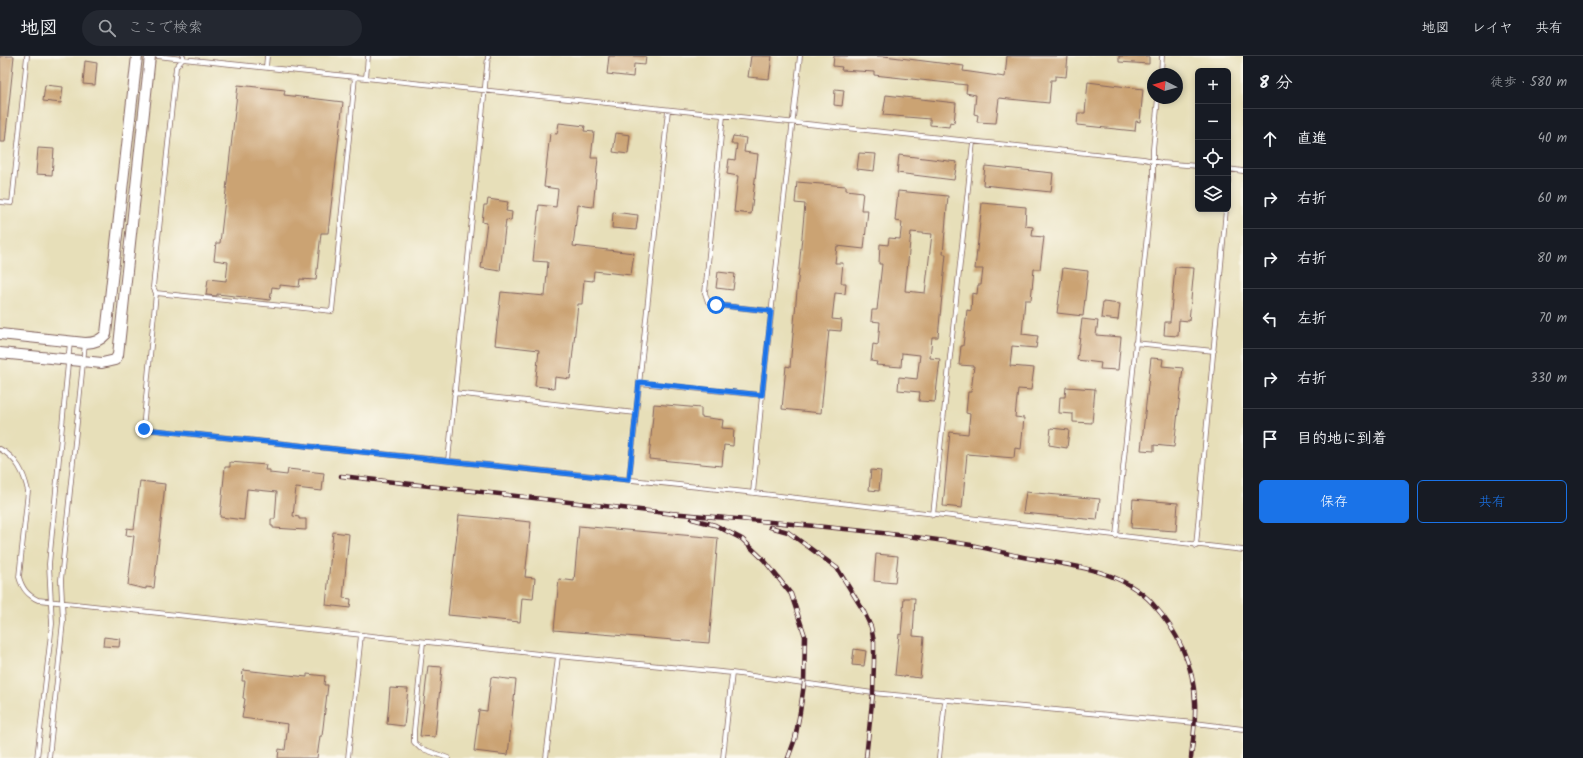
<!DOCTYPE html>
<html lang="ja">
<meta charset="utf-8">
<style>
:root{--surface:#171b24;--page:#242831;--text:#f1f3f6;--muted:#9ea1a6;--line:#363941;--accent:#1a73e8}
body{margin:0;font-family:Kalam,"Klee One",sans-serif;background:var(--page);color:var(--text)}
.controls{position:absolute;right:12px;top:12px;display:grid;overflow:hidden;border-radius:6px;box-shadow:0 2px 6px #0003}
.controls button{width:36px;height:36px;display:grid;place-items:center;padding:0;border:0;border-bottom:1px solid var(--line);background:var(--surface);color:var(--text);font:20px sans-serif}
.compass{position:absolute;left:1147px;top:12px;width:36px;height:36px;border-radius:50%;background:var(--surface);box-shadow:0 2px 6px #0003;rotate:276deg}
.stop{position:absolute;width:12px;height:12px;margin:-9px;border:3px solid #1a73e8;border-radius:50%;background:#fff}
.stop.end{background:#1a73e8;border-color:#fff;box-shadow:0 1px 4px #0008}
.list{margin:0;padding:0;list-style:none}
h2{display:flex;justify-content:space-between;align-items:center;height:52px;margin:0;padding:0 16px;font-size:17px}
h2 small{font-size:13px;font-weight:400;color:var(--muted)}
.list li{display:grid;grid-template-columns:26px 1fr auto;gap:12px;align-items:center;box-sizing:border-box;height:60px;padding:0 16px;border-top:1px solid var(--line)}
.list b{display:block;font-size:15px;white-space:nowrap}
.list em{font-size:13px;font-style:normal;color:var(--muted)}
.actions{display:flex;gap:8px;padding:12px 16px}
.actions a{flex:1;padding:9px 0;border:1px solid var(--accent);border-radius:6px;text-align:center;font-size:14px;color:var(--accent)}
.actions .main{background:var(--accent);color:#fff}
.icon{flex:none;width:22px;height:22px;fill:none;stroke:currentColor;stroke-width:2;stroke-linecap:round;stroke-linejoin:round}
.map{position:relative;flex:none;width:1243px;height:702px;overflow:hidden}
header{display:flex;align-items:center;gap:24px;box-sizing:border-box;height:56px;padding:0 20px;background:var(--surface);border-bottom:1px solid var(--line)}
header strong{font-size:19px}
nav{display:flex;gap:22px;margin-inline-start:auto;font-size:14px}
.search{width:280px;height:36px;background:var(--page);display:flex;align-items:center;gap:10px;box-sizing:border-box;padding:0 14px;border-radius:22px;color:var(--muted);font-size:15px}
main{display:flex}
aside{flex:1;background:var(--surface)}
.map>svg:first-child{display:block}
</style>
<header>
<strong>地図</strong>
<div class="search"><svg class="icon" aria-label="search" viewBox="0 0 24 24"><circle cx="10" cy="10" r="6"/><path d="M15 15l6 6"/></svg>ここで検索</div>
<nav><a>地図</a><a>レイヤ</a><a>共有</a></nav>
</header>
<main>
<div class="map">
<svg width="1243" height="702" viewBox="0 0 1243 702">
<rect width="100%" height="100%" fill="#fbf7ec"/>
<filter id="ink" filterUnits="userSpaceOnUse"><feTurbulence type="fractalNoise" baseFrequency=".025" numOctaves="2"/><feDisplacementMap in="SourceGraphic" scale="8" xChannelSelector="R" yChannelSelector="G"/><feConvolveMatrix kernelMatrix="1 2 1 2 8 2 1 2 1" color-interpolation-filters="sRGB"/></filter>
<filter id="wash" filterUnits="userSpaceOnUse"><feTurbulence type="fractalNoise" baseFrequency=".012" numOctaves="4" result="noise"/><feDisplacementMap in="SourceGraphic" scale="16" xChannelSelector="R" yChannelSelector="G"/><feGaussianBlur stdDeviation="0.9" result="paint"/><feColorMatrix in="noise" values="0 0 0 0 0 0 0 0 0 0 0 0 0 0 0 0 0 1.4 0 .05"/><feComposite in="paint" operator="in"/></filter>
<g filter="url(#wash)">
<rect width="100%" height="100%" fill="#e7dfb9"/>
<g id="blocks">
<!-- building -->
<path fill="#cba373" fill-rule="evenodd" d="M0,0H14L5,86H0Z
M609,0H646L645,9L634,8L633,21L607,18Z
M751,0H772L769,23L748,21Z
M834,0H884L964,10L963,15L1005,21L1007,0H1068L1066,21L1055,20V24H1051L1049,47L999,42L996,67L977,66L978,59L974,58L976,39L966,37L967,29L874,19V16L841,14L842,11L833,10Z
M1119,0H1149V8L1119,6Z
M85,5L97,7L95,29L83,28Z
M1088,26L1143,33L1140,66L1136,65L1135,75L1077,69L1078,57H1085Z
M45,29L63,31L61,47L43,45Z
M238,29L285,34L284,39L343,46L328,177H321L316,224L300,223L299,231L280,229V232L272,231L270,244L217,238V240L206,239L208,223L226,225L228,206L214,204L216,187H220Z
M835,33L844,34L842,50L834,49Z
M886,39L956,47L954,67L950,66L949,71L930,69V63L883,59Z
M559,67L585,70L584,75L594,76L591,102H598L593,151L578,149L573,190L634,197L631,219L594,215L593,225L584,224L582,248H578L570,323L555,321L554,332L535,330L539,294L495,289L501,236L545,240L548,206L533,205L539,149L556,151L558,133L544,131L550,77L557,78Z
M616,77L630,79L628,98L613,96Z
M733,80L746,82L744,96L758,98L751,158L734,156L738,120L727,118L729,103L735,104L737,88H731Z
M38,92L54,93L52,119L36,118Z
M859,97L876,98L874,115L857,113Z
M899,99L957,106L954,124L897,117Z
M985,110L1053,117L1051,136L983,129Z
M797,126L846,130V134L863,136L861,154H868L864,193L837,190L835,207H843L841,227H846L845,238L835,237L832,263L842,264L841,275L829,274L821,357L782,353L786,310L790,311L805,148L795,147Z
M898,135L948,140L943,198H946L938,281H932L930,302L940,303L935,346L919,345L920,336L898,334L899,321L917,323L920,299L902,297L901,311L876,309L877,306L871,305L873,288L878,289L880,266L871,265L872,254H877L882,208H879L880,188L888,189L889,182L900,183L902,166L895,165ZM911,176L932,178L925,237L905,235Z
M488,143L508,146L506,155L512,156L511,165L506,164L500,215L481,212L487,167L482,166L484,149H487Z
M982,147L1026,151L1025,170L1033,171L1032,180L1044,181L1040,213H1034L1031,244H1025L1022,278L1038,280L1036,292L1012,290L1010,310L1034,312L1031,334L1018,333L1015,361L1024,362L1021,393L1015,392L1014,402L967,398L962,452L943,450L950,376L968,378L970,358L966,357L968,336H971L974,310L959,309L961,290H963L967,254L971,255L972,237L977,238L978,229H981L983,213H975Z
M613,156L638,159L636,174L612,172Z
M1175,211L1194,212L1189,265L1179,264L1178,280L1164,279L1165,266H1170Z
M1063,212L1088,215L1083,260L1057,257Z
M718,216L735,218L733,234L716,232Z
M1103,246L1120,248L1118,264L1101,262Z
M1082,263L1098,265L1096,279L1121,281L1118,314L1100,313L1101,307L1077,304Z
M1151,302L1163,303L1162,310L1183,312L1174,391L1154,389V395L1141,394Z
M1066,331L1095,333L1092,367L1073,366V358L1059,357L1060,341H1065Z
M654,348L701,352V361L723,364L722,372L734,373L733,390L724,389L722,410L649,403Z
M1051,372L1069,374L1067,392L1049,389Z
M230,406L266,409L265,414H270V417L287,419L288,413L324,417L322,435L296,432L293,460L299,461V463H306V474L273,472V470H271V463H275L277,436L247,433L244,464L220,461L225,411H230Z
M871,414L881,415L879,435L869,434Z
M140,425L165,428L154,532L146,531V533L128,529L134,480L126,479L127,472L134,473Z
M1026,436L1100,443L1097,464L1023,457Z
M1133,443L1178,447L1176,475L1131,472Z
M459,459L531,466L525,521L535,522L533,543L522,542L520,566L448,559Z
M579,470L718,482L709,587L554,574L559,523L574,525Z
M333,476L349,478L343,542L351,543L350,552L326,549Z
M876,498L898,500L895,527L874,525Z
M904,542H915L913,580L924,581L920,622L895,619L899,578L901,579Z
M104,581L120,583L119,591L103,590Z
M854,593L866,595L864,610L852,609Z
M428,610L442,611L435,681L420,680Z
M243,614L307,621V618L325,620L324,629H328L322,680H320L317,702H278L279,693L285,694L288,668L242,662L245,643L243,642L245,625H242Z
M491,621L516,624L508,699L474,695L479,654L487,655Z
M390,632L408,633L404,670L387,668Z"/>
</g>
</g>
<g filter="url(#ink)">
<use href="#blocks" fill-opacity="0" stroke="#81625d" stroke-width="1"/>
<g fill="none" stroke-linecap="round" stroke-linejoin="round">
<!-- service casing -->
<g stroke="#81625d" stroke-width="5.5">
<path id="service" d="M157,0L183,3
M183,0V3L1144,103L1162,107L1198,110
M183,3L176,11L153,231L156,237L143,373L746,436L1243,494
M266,11L267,0
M1161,18L1162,0
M366,22L368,0
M723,60L705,237L708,246L716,249L771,255
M1228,113L1243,115
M1228,126L1229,113
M0,146L12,147L27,0
M156,237L332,255L355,21
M1135,287L1214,295
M639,327L762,339
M454,337L636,357
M0,393C17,402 24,417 28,435L19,521C22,532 27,539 38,544L558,600L732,617L873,637L1195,667L1243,673
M448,405L488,0
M629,424L668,54
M753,437L762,339L800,0
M933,459L973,86
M1116,480L1153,121V93L1158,42
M1196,490L1226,153
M423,586L414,675V686L420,692L448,702
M37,702L52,568L49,508L70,286
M49,702L63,565L61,524L85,287
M348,702L361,579
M546,702L558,600
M723,702L732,617
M939,702L945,645"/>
</g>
<!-- tertiary casing -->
<g stroke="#81625d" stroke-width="12">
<path id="tertiary" d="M0,278L85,287C94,287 100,285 106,278L137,0
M0,297L102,307L115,304L118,299L150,0"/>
</g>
<!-- service -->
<use href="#service" stroke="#fff" stroke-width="4"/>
<!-- tertiary -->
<use href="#tertiary" stroke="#fff" stroke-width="10"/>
<!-- rail casing -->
<g stroke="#4a1f2b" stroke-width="4.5">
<path id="rail" d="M341,420L675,458
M670,457C768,466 867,473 965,488C984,491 1003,497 1023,501C1067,509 1119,512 1152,547C1177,574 1194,609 1195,646C1196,664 1193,683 1191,702
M692,463L715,469L742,483L764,504L791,538L805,580L804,628L800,656L795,683L788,702
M770,471L788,476L837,512L863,554L871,571L874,586V606L873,637L866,702"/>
</g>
<!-- rail -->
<use href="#rail" stroke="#fbf7ec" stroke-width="3" stroke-dasharray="9" stroke-linecap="butt"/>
</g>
</g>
<g fill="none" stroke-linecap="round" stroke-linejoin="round" filter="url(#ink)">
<!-- route -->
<path stroke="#1a73e8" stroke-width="5" d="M144,373L629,424L639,326L762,339L771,255L716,249"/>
</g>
</svg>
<div class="controls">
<button>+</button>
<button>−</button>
<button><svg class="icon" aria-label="locate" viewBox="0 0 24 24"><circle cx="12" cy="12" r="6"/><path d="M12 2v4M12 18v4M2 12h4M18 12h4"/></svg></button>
<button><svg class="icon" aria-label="layers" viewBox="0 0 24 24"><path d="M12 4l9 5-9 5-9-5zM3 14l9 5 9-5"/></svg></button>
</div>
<svg class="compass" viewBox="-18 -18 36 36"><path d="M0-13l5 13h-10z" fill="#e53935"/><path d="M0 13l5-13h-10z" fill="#9ea1a6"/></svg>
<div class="stop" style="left:716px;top:249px"></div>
<div class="stop end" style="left:144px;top:373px"></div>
</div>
<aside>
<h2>8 分<small>徒歩 · 580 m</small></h2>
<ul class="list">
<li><svg class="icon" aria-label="ahead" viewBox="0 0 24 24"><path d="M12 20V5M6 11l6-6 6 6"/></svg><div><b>直進</b></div><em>40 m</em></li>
<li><svg class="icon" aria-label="right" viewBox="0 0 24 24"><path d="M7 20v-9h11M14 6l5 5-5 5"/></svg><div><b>右折</b></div><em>60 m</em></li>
<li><svg class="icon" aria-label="right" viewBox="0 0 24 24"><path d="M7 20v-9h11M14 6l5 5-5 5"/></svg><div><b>右折</b></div><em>80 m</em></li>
<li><svg class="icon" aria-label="left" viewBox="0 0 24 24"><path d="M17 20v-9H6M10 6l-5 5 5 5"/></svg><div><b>左折</b></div><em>70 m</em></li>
<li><svg class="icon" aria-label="right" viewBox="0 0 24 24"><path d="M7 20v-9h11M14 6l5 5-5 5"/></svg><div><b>右折</b></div><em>330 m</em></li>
<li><svg class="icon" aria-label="arrive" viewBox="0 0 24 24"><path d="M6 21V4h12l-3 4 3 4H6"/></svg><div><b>目的地に到着</b></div></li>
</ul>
<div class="actions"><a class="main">保存</a><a>共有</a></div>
</aside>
</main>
